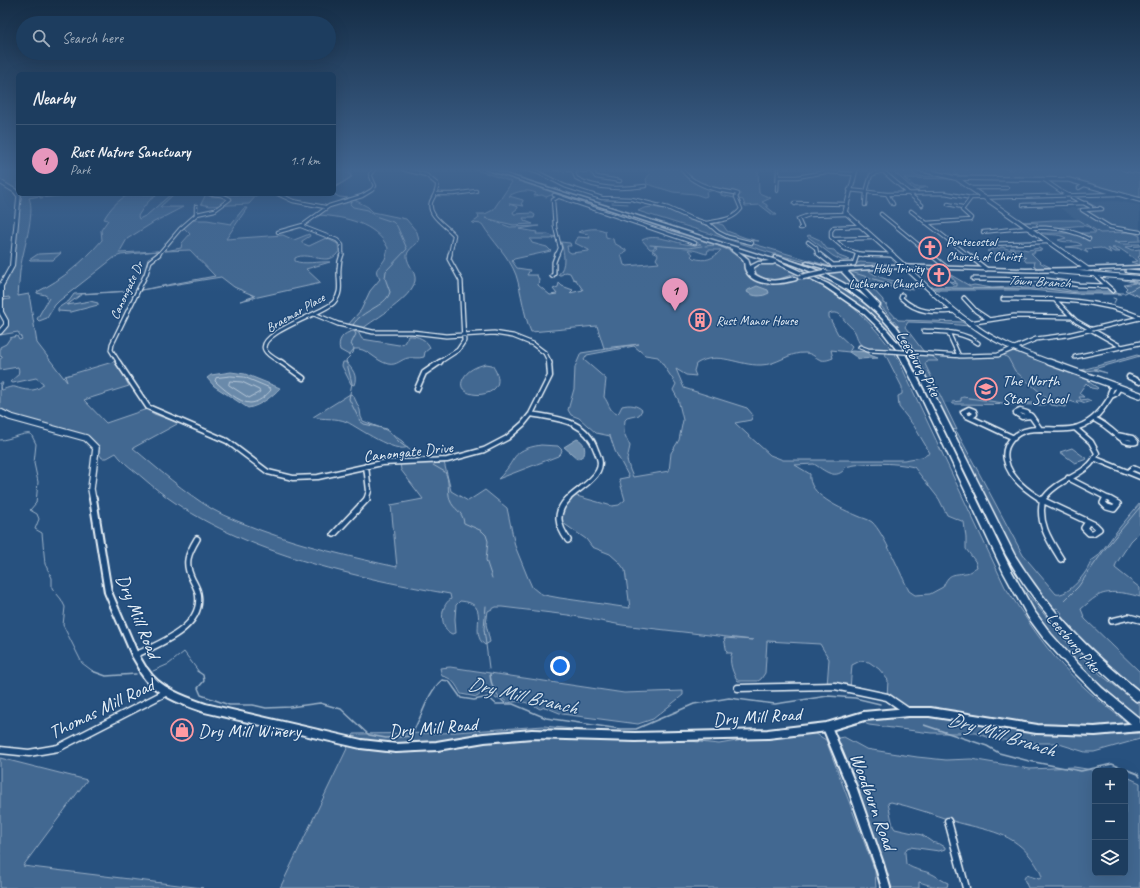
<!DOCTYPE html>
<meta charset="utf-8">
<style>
:root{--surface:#1d3d5f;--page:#254465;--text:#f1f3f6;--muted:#a0aebd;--line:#3b5674;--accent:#e797bd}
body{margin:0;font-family:Caveat,sans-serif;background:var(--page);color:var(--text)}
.controls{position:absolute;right:12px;bottom:12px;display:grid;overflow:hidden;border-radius:6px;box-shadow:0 4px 16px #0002}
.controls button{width:36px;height:36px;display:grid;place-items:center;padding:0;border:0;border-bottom:1px solid var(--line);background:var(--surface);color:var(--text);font:20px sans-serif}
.you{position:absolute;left:560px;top:666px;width:14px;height:14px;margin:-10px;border:3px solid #fff;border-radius:50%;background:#1a73e8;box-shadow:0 0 0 6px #1a73e833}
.badge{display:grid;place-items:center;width:26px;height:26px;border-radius:50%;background:var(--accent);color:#111;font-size:13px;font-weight:700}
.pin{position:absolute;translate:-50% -33px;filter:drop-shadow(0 1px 2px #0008)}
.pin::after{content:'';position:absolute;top:21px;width:14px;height:12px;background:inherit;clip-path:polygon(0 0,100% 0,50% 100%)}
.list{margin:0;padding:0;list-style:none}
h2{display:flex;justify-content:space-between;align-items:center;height:52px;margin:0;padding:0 16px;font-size:17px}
h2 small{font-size:13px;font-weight:400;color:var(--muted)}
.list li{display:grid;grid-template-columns:26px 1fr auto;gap:12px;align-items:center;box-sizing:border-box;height:72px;padding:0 16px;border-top:1px solid var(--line)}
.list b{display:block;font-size:15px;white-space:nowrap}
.list p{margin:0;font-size:13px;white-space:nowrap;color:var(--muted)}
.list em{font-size:13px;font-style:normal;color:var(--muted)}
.icon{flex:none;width:22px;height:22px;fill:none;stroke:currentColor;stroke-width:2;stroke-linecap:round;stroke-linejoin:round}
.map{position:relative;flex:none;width:1140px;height:888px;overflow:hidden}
.search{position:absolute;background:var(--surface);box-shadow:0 4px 16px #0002;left:16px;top:16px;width:320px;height:44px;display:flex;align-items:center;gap:10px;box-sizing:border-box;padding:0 14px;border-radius:22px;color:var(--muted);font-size:15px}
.panel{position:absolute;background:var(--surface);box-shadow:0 4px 16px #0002;left:16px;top:72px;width:320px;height:124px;border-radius:6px}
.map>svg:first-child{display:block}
</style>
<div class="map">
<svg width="1140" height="888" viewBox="0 0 1140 888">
<rect width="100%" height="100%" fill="#27517f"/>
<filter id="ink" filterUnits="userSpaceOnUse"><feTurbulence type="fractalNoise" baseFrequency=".025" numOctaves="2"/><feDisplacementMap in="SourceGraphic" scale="8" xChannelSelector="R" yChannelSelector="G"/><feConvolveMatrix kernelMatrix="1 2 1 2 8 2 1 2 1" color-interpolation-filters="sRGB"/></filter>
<g filter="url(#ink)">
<!-- built -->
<path fill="#355d88" d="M1117,201L1140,205V236L1134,233L1127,232L1097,233L1060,208L1095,207L1088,202Z
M920,353L959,356L1002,354L1008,358L1015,371L1048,399V403L1051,405L944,403Z"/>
<!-- green -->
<path fill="#436891" stroke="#96acc4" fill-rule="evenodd" d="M0,169H18V194H76L40,198V196L29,198C36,213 22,253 20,271C19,279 19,288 18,296L29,294L37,343L67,382L65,376L116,361L129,386L84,400L106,423L147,409L154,414L179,423L133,448C158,469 184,492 212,509C227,518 243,523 260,530C304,546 350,557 397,567L391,505L423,499L401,470L400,464L444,462L451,491L468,501L485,490L507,508L515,546L528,578L532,587L538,592L544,595L560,598L630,608L625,570L619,562L610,554L592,547L586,539L563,523L559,512L573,495L612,506L619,505L625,500L619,479L629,477L615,451L610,436L596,433L579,418L571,415L568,410L574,389L575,367L581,353L639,344L604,348L597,326L531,332C523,313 522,294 516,275C509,256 492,241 482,224L472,223L478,219L479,217L477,214H485L493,210L512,182L474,169H482L511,177L622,214H615L554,194L546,197L542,195L534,196L536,193C527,189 517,191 509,196L523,200V201L521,204L524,206L509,204L518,207V208L513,212L514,214L532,213L535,215L534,218H523L525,221L533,224L513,225L485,218L510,227L539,226L519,229L537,232L536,234H548L555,237L551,239H530L532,243L547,247L551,251L514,259L512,261L517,268L530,270L527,275H537L539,280L538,285L550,295L557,294L553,289L558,287L559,283L562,286L573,290L570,293L583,290L576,280L573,279L570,273L566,272L561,275H558C567,266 564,252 561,242L570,243L571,246H567L568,251L571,253L589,251V250L575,243L578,237L590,238L588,234L578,232C586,229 597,227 605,231L606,237L613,239L614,243L626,250V252L621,254L624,265L627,266L659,263L656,259L658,255L657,253L652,251L657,247L655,246L653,249H650L642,240C659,231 682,249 701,244L627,218L629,216L731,250L744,261C744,264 743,268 744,270C746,275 752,278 756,280C773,287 788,282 805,278L802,275C787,279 768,285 755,272L754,268L756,265C775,259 793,270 809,278L807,279C847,297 872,322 897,357L1005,587C1021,610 1036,635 1054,656C1076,682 1102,704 1129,724L1059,727L904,709L887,697L888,680L879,669L869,662L860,661L852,665L850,689L827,686L829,659L820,644L767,641L765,673L761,679L758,681H738C733,674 728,661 732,653H727L724,638L753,640L622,625L568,615L502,607H496L488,611L486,624L490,642L485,645C467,633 494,603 460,601L456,605L455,619L456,633L452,634C440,629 439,606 451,599L450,594C347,576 223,549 143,478C134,470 124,464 116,453L107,458H102L92,443L0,412V383H3L0,388L2,390C5,389 11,386 15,387C24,390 35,393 43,385V383L36,378L13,383L10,382C15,377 21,375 18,367L0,370V359L3,357L0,356V347L6,344L10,338L17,336L19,340L22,339L18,332L0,335V332L6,325L1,312V300L10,299L9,297L3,298V286L12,269L15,257L16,233L21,196L19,195L0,182ZM688,250C695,249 700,253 707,254L708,250H721C713,259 706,262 693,258L691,256L693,254ZM832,313C841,312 841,317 846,322C849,326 853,328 855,332C858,338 857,343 864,347C870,350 877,349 883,350L902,387V394L898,396L899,407L914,426L930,453L922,457L904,460H783L770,455L735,423L751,420L753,415L747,408L684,388L676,369L686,375L696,376L694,371L696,364C718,350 738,366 761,365C777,365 789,352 805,353C818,354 817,365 833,358L831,350L849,352L852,347L838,334L829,317V314ZM634,346L645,355L658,357L676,384L673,390L678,399L683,420L679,440L671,453L669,471L633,477L630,470L627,460L630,446L624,433L625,420L627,418L639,415L642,410C637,405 630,404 622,406L619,412L617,414C609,411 609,403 604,397L606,379L584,360L587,355ZM814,464C824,470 834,480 844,470L845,467C864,462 894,462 914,467L939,499L947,515L964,522L966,538V549L975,561L977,567C973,569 970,573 965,573C952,575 949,573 943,587L930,594L915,595L909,591C901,575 884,533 872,522C868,519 862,518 858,516C842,509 807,495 810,474L795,465Z
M641,169H758L759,193L771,198L762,202L767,205V207L777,215H773L760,205L745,206L743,200L721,195V193L714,190L706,192L707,196L704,197L695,194L673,192L647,184L646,179L650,174L649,172Z
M912,169L914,170L913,174C922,178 929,176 938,176C942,176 950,178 954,179L904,178L915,187H928L918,189L919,192L913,189L892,170C900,171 905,175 912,169Z
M921,169H1140V197H1134L1080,181L958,178Z
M334,170H346L352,177L334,188Z
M130,194H156V196C148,200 143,208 138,216L139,219L147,215L171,194H174L160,207H183L154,222L127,239L119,253L158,251L121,255L115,257L59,301L55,305L47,318L39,321L37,319L49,298L45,295L37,293V292C63,279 83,262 102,240L101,230L108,220L104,219C110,208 119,199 130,194Z
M206,194L257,195L249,204L210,206L201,204Z
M353,199L368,207L373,212L406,219L417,232L419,241C416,245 411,247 408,252C403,261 417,271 415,281C411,299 376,318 362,329L348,325L361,310L370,291L380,279C373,269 378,269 383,262C386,259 387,252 388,248C376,223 345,217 319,215L329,207Z
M653,207L669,210L688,219L708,225L719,234L734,239L719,232L710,224L716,223L723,225L727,231L746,238L759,241L740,240L829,266L853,265L860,262L898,265L839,268L822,266L771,253L638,211L644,208Z
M244,208H247L226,239L283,235L294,240L309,234L310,236L302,241V243L309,246L326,238L338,244L339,251C329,269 309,250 295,258V261C303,265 320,261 330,262L306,269L321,283L240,301L255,296L234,287L221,277L141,290L215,276L190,250L165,251L181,248L182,243L190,234L184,228L192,220H207L231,224Z
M1054,220H1079L1100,233L1127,232L1134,233L1140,236V241L1114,242L1121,244H1140V246L1125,247L1132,250L1140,249V256L1138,257L1140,259V265L1131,262L1138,261L1119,248H1112L1120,252H1114L1108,248L1111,253L1101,248L1085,249L1088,253L1078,248L1066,247L1082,245C1074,239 1066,244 1058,240L1066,238C1058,233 1048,236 1041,233H1096C1094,232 1091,229 1089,227C1078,222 1051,233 1036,225L1038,223L1022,222Z
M809,235L820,240L827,249L834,250L839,256L850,260L843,261L833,256L807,236Z
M1002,247L1014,251L1015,250L1010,248H1018L1028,250L1039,248L1042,250L1034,251L1035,253H1031L1041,263L1052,268H1037L1034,265L1035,262H1026L1024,259L1026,257C1023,256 1019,253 1016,253C1006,253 996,258 987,251C991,248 998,250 1002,247Z
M61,253L53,260H29L38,254Z
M783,258L821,268L834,269L823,271L826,273L843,271L875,304L865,297L796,262Z
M867,269C877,280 897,280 911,286L913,290C898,287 887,285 873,289L883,300V303L887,305V308L898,320L962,322L969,326L937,323L908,322L905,327L924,352L913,351L898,326L874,298L848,271Z
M949,274L970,286L974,285L992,288L1028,286L1045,288H1061L1071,291H1115L1121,294H1078L1029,290H937L931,287L957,286V283L953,284L949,281L956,282Z
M816,276C840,280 893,320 900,343L898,342L885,327L863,307Z
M1117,278L1127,279L1140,283V297L1125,290L1127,288L1124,285L1135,283Z
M130,291H132L82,294L67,305L90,301L98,303V305L71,312L58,311V308L69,301L74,294Z
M353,331L358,332L362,339L399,345L404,343L408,336C417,335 428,340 430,348L425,352L424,357C418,359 414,357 408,358C401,359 397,366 388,364C375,361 367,347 354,349L349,355L340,350C337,340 343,333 353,331Z
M1015,348L1089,378L1088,380L1089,382L1098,388L1097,389L1091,388L1086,383L1079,393L1084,397H1079L1081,400L1087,399L1091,401L1085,403L1080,401H1076L1079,404L1070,401L1065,407L1051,405L1048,403V399L1015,371L1008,358L1002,354Z
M914,354L932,356L938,361H927L925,364L957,430L951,429Z
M1137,355L1140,356L1094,369L1107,373L1094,370L1085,371L1082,370Z
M343,362H346C352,369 358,375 354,385L351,384L342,366Z
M486,364L492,365C518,401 451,402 463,379C467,370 477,366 486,364Z
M350,394L353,395L360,410L361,417L363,421L386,430L402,441L408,447C395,454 359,428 347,422C336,417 324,420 313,417Z
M963,397L1003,403H1041L1045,404V405L953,404L952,402L961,401V398Z
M957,432L1023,555L1056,594C1068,597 1088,572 1091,561L1098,556L1120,527L1140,503V532L1131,541L1116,564L1115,568L1140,588V597C1128,593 1107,589 1096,597C1091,600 1086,605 1081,609L1085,619L1140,672V691L1089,648L1060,617V615L1062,613L1057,608L1052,610C1010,559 983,492 953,433Z
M541,445L558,446L562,450L561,453L558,456L498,479C518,460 509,450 541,445Z
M1072,448L1087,459L1075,463L1060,452Z
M1016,580L1066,641L1101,675L1140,705V719C1101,686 1064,653 1034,612C1027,602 1022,590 1016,580Z
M450,667L624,693L683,691V695L653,719L638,724L562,714L545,707L540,709C529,702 520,700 508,703L502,698L496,699L492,693H482L477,697L461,694C456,685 453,678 442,676L440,668Z
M920,716C951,718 981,725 1011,730C1054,736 1097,736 1140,733V739L1094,752H1085L1056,743H1024L990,738L976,733H931L869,725L864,723L862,721L896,717Z
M544,726L719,744L808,729L826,740L875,871L876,888H280L354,734L442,733Z
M844,737L866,749L917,757L946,760L971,759L1030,769L1074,767L1099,771H1095V873H1125V776L1140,783V888H1028L1024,879L1026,875L1039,879L1042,877C1039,868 1035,863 1030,856C1009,830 982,830 953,821C932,814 912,807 891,802L888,803L893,826L895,829L922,835L932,842L940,844L945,847V849L939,851L910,847L907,848L905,852L906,864C915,871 925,870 934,875C939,878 943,881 948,883L947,887C936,888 929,885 919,882V888H889L838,744V738Z
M0,758L87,780L23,866L203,888H0Z"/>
<!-- water -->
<path fill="#6b8aaa" stroke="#9db3c9" d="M757,286L768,290L769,293C762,297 754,297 747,292L748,290Z
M852,351L868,352L870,355L878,358L859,359L849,352Z
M231,372L245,374L280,388C273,396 260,406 248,408L214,386L207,378L211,375Z
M577,439C584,441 586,449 584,455L578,459L564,447Z"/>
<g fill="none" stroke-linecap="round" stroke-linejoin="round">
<!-- shore -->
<path stroke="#b6c8d9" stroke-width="1" d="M231,376L244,377L270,388L271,390C266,396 258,403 250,403C240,403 222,388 215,381L216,378Z
M230,381L242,382L259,390L260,392L249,398L229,385Z"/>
<!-- stream-far1 -->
<path stroke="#9db3c9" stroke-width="1" d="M954,169L957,176
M963,169L968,171
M1006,169H1010
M916,173L918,172
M334,188L351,177L349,169
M334,194L339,197L349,198
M351,201L350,204L353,207L368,210L375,216L393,222L397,226L407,249L386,271L385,278L390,292C386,307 361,310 353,325
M612,203L628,204
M1078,209L1096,207L1085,201
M650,245L688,248L702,246
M705,246L716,245L735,253
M851,272L897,286L924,288
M779,279L795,274
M1129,280L1139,284
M767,285L769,284
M934,288L1048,289L1077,293H1125L1140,285
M1113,298L1116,299L1114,303
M354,331L356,334L351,344L354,349L353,353L346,360L352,383L349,399L360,421L364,424L387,429L400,443L423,459
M0,440C10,440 24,432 31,434L36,444L34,463L38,482L36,503L30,510L37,514L39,519L35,529L42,533L45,564L52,578V588L61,599L65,607L63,625L82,663L94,672
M433,465L445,472C450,481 447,490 450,500C454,511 462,509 464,523L482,531L486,535L488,541L486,560L492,578
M1064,601L1078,587L1105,549L1140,507
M486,606L484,629L489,668
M153,671L169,664L184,652L199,672"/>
<!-- stream -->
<path stroke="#9db3c9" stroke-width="1.5" d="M92,671L106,676L136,674
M197,671L203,675L204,681L198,688L201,695L229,705H253L266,708L290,707L320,703L341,709L369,735L386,738L410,736C423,718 425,695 442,680L449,681L461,698L474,700L488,697L496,704H513L546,718L620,729H636L694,704L729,698L775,704L828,696L855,698L880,704
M490,674C491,687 496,696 506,704
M924,725L987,746L999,753L1029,761L1081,771L1112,764L1138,774L1140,777"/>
<!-- street-far4 casing -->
<g stroke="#e8f1f8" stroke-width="4.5">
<path id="street-far4" d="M402,169L426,175L437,184C438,191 434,195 431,202C427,216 447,226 454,235L450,255
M523,169L537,172L565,186L602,198L632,199L668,208L690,218L709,224L718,232L728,237L752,243
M555,169L592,171
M594,169L592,171L596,177L620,181
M682,169C688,181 710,189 723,191C728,192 733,192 738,194L736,197L741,209C732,221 719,220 706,223
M876,169L884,172L922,205
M1123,169L1140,172
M573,170L576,178C597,190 622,189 645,186
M778,177H797L826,172L854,174
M1043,179L1062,192L1091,207
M969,188H1007
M1079,188L1086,184
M849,190L887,194L945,193L971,198L1119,194
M777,191L778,169
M278,194L293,201L325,207
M436,194H454L476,191
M887,194L893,204
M554,195L695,243
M795,204L794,203L846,204
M948,204L962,207
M865,205L866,192L871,175L882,171
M1023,205L1086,203
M1100,208L1102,209L1082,210L1110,227L1140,232
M911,211L968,255
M197,214L215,210L230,199L221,195L210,194
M881,214L931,255
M926,223L970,220L971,218L962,210L971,198
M301,226L337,240L342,245V255
M860,226L834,227L831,231V237L845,249L863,255
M800,228H802L798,219L809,215L847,214
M278,232L303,225L329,206L362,196L372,190L375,186L370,174L375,169
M983,232C1018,229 1057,221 1089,239
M834,239L873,238
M808,242L816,248L817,253L820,255
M988,244L1049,242
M158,255L180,229L196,215V206
M557,255L560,248L555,227L553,200L558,197
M889,255H892"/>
</g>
<!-- street-far3 casing -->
<g stroke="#e8f1f8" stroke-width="5.5">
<path id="street-far3" d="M819,254L833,265
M857,254L892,255
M930,254L947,268
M967,254L986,269
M832,265L854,264L857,255
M1127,271L1140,272
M1093,273L1113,291
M552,276L554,274V262L557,254
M973,279L1046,280L1079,285L1107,286
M902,295L901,298C917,313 933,313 954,311
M964,298L976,311L988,319
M1003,299C1050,299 1096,298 1140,317
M1056,301L1076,321L1122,347
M314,314L338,324L373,332H412L446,336L494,333L513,336L533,344L545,353L550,363
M969,323L1014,316L1071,317
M924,331C943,332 962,331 978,343
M948,332L959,356
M860,347L868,350L889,351
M916,353L963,356L998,355L1036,339L1067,335L1140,318
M1075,357L1140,343
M119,363L111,350L112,344L146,274L150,261L159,254
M282,363C277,360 268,356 265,350C256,333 325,313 334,302C343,292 338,281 339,269C339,264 340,259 342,254
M438,363L458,350L464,341L461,281L449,259L450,254"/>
</g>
<!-- street-far2 casing -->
<g stroke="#e8f1f8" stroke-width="7">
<path id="street-far2" d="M118,362L148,407L227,441L268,472L293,478L318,477L382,463L447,460L484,450L507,438L523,424L531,414L550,376L549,362
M281,362L303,378
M1129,377L1140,382
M417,389L424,373L440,362
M1111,396L1115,394L1119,388
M1020,411L1027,413L1031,416L1022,417L1016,413Z
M531,414C559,419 586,420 596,450C599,457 602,463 598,471C592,483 576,490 567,500
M1031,416L1040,429
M971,417L975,414L974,411L969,409L963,412L967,416L1014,438
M1094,419C1099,422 1104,424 1108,428C1117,434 1124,445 1136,442L1132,438L1117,435
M1096,459L1140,477
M366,466L369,491L366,500
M1128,472L1133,468L1140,471
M1068,478L1111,500
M1042,500C1027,491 1009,478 1006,460C1004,452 1006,446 1011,440C1027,420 1057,435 1078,427C1094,422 1103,409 1111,396L1110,393L1113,386
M1043,500C1056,478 1090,476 1097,453L1091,442L1075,428
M1105,500L1106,498"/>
</g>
<!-- street-far1 casing -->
<g stroke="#e8f1f8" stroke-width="8">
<path id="street-far1" d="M568,499C554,513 558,526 568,540
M1040,499L1095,525L1099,529L1093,533H1089L1084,528L1088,522
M1043,499C1037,522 1049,540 1061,559
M1105,499L1103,503L1107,507L1114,509L1118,504L1109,499
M334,534L367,499
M1112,621L1129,617L1140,620
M135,655C159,644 205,627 198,593C197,588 194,583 192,579C184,563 188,554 197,539"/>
</g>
<!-- street casing -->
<g stroke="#e8f1f8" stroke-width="9">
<path id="street" d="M738,688L835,686L887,697L906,710
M0,750L29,753L58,748L167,692
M948,821L966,888"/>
</g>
<!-- secondary-far4 casing -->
<g stroke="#e8f1f8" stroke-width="5.5">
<path id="secondary-far4" d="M856,169L845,212L893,255
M919,169L955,178L1069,180L1140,200
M956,178L1067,255
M0,182L15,191L19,196L13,255"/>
</g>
<!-- secondary-far3 casing -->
<g stroke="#e8f1f8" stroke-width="6">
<path id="secondary-far3" d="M891,254C919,279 946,307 977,328C999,344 1026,353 1051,363
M1066,254L1087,269
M1055,271L1140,278
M0,332L6,325V321L1,312V286L12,266L13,254"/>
</g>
<!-- secondary-far2 casing -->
<g stroke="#e8f1f8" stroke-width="8">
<path id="secondary-far2" d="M1049,362L1140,395
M0,412L10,417L86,438L96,448L91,489L93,500"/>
</g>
<!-- secondary-far1 casing -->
<g stroke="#e8f1f8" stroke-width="10">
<path id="secondary-far1" d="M93,499L108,592L135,655L145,672"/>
</g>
<!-- secondary casing -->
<g stroke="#e8f1f8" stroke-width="12">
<path id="secondary" d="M144,671C156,691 184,701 205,708L361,744L396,748L437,746L484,738L532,734L635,737L768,734L827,727L864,716L908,712H930L1037,729L1095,731L1140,727
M827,727L852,787L879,864L886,888"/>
</g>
<!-- primary casing -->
<g stroke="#e8f1f8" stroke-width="3">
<path id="primary" d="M894,265L1026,269L1075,268L1140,266V268C1097,270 1053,273 1010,271C947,269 888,265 825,273L823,272L825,271L848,268Z"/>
</g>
<!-- highway casing -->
<g stroke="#e8f1f8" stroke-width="3">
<path id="highway" d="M485,169H490L776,260L828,284L866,310L887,330L902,348L927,397L1012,572L1034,611L1051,634L1078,664L1102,688L1140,719V730L1136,728L1096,694L1072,670L1045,640L1028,617L1004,573L921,397L896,349L883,332L862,312L824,286L775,263L773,264H759L753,268L755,273L754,274C766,283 780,281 794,277L797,279L796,280C782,284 754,288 746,271C744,268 745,265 744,262C742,258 736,254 732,251V249ZM738,251L769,261L758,262L750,266L748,259Z
M774,256C780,256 786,259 792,261C819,270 846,282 869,300L843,273L842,272L844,270H829L805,263L807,262L829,268L854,267V269L849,270L848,272L879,304L880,305L877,307L896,326L909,344L1014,554C1049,611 1088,650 1140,692V702L1136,701C1085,659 1039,613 1006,555L903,344C869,295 829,276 774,258Z"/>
</g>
<!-- street-far4 -->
<use href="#street-far4" stroke="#1f4a7a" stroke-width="2.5"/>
<!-- street-far3 -->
<use href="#street-far3" stroke="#1f4a7a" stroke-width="3"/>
<!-- street-far2 -->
<use href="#street-far2" stroke="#1f4a7a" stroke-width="4"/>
<!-- street-far1 -->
<use href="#street-far1" stroke="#1f4a7a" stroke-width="5"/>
<!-- street -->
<use href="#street" stroke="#1f4a7a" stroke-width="6"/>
<!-- secondary-far4 -->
<use href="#secondary-far4" stroke="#1f4a7a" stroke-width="3.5"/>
<!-- secondary-far3 -->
<use href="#secondary-far3" stroke="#1f4a7a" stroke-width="4"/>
<!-- secondary-far2 -->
<use href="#secondary-far2" stroke="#1f4a7a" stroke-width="5.5"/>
<!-- secondary-far1 -->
<use href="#secondary-far1" stroke="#1f4a7a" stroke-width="6"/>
<!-- secondary -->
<use href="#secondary" stroke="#1f4a7a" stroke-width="8"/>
<!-- primary -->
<use href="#primary" fill="#1f4a7a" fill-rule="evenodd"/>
<!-- highway -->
<use href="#highway" fill="#1f4a7a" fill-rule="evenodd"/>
<!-- street-bridge casing -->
<g stroke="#e8f1f8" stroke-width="5.5" stroke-linecap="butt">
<path id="street-bridge" d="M889,351L916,353"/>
</g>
<!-- primary-bridge casing -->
<g stroke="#e8f1f8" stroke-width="7" stroke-linecap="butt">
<path id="primary-bridge" d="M802,277L825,272"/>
</g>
<!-- street-bridge -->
<use href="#street-bridge" stroke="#1f4a7a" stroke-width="3"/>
<!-- primary-bridge -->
<use href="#primary-bridge" stroke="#1f4a7a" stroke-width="4.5"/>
</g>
</g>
<!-- sky -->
<linearGradient id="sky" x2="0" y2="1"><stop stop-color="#152d46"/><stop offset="0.58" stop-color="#416590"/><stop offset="1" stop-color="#416590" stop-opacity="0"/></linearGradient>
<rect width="1140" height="293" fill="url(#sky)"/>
<!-- icons -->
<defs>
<g id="church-ring" transform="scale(1.15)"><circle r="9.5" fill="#1f4a7a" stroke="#ff9aa2" stroke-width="1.5"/><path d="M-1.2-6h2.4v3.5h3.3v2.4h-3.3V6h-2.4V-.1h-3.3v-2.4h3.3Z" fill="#ff9aa2"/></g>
<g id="building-ring" transform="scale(1.15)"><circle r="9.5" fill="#1f4a7a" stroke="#ff9aa2" stroke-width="1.5"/><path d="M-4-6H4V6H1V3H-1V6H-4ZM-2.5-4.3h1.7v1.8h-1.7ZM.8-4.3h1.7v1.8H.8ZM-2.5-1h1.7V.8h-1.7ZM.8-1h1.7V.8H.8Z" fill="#ff9aa2"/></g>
<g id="school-ring" transform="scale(1.15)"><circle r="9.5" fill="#1f4a7a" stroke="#ff9aa2" stroke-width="1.5"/><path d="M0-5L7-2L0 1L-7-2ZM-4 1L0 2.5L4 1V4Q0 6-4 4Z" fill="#ff9aa2"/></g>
<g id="shop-ring" transform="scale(1.15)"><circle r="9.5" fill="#1f4a7a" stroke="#ff9aa2" stroke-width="1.5"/><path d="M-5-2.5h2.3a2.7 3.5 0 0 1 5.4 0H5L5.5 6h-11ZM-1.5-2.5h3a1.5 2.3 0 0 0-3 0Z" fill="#ff9aa2"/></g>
</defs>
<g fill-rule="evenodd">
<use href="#church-ring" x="930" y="248"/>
<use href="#church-ring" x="939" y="275"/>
<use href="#building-ring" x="700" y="320"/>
<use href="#school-ring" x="986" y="389"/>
<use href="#shop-ring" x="182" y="730"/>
</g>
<g text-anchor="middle" stroke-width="3" stroke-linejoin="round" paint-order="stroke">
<!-- far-poi labels -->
<g font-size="13" fill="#e8f1f8" stroke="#1f4a7a" text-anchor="start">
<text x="946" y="246">Pentecostal<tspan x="946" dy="15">Church of Christ</tspan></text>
<text x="924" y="273" text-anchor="end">Holy Trinity<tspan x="924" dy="15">Lutheran Church</tspan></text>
<text x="716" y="325">Rust Manor House</text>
</g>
<!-- far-street labels -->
<g font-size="13" fill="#e8f1f8" stroke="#1f4a7a">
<text transform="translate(126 290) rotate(-65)" y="5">Canongate Dr</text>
<text transform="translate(295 312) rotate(-30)" y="5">Braemar Place</text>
</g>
<!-- far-water labels -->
<g font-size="14" font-style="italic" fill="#d5e2ec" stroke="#1f4a7a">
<text transform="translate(1039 281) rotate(3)" y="5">Town Branch</text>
</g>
<!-- street labels -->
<g font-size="16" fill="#e8f1f8" stroke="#1f4a7a">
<text transform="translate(919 363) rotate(60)" y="6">Leesburg Pike</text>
<text transform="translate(408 451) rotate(-6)" y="6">Canongate Drive</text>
<text transform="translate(1074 642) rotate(49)" y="6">Leesburg Pike</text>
</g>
<!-- poi labels -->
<g font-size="16" fill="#e8f1f8" stroke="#1f4a7a" text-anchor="start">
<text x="1002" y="386">The North<tspan x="1002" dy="18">Star School</tspan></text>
</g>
<!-- near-street labels -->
<g font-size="19" fill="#e8f1f8" stroke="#1f4a7a">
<text transform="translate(139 616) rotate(68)" y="7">Dry Mill Road</text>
<text transform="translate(101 708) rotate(-26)" y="7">Thomas Mill Road</text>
<text transform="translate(757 716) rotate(-4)" y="7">Dry Mill Road</text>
<text transform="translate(433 727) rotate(-5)" y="7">Dry Mill Road</text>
<text transform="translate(874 801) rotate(70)" y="7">Woodburn Road</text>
</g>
<!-- near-poi labels -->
<g font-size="19" fill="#e8f1f8" stroke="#1f4a7a" text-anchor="start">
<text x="198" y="737">Dry Mill Winery</text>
</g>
<!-- near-water labels -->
<g font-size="20" font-style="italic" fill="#d5e2ec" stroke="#1f4a7a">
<text transform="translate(523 695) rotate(13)" y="7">Dry Mill Branch</text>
<text transform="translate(1002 734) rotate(17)" y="7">Dry Mill Branch</text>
</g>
</g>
</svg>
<div class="controls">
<button>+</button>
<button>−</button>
<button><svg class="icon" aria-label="layers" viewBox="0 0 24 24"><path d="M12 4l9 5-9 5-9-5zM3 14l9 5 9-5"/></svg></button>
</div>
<div class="you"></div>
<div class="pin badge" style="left:675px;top:311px">1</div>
<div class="search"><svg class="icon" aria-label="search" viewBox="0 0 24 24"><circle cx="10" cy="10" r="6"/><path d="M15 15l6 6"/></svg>Search here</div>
<section class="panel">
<h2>Nearby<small></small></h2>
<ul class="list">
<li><span class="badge">1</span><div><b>Rust Nature Sanctuary</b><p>Park</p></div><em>1.1 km</em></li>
</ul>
</section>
</div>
